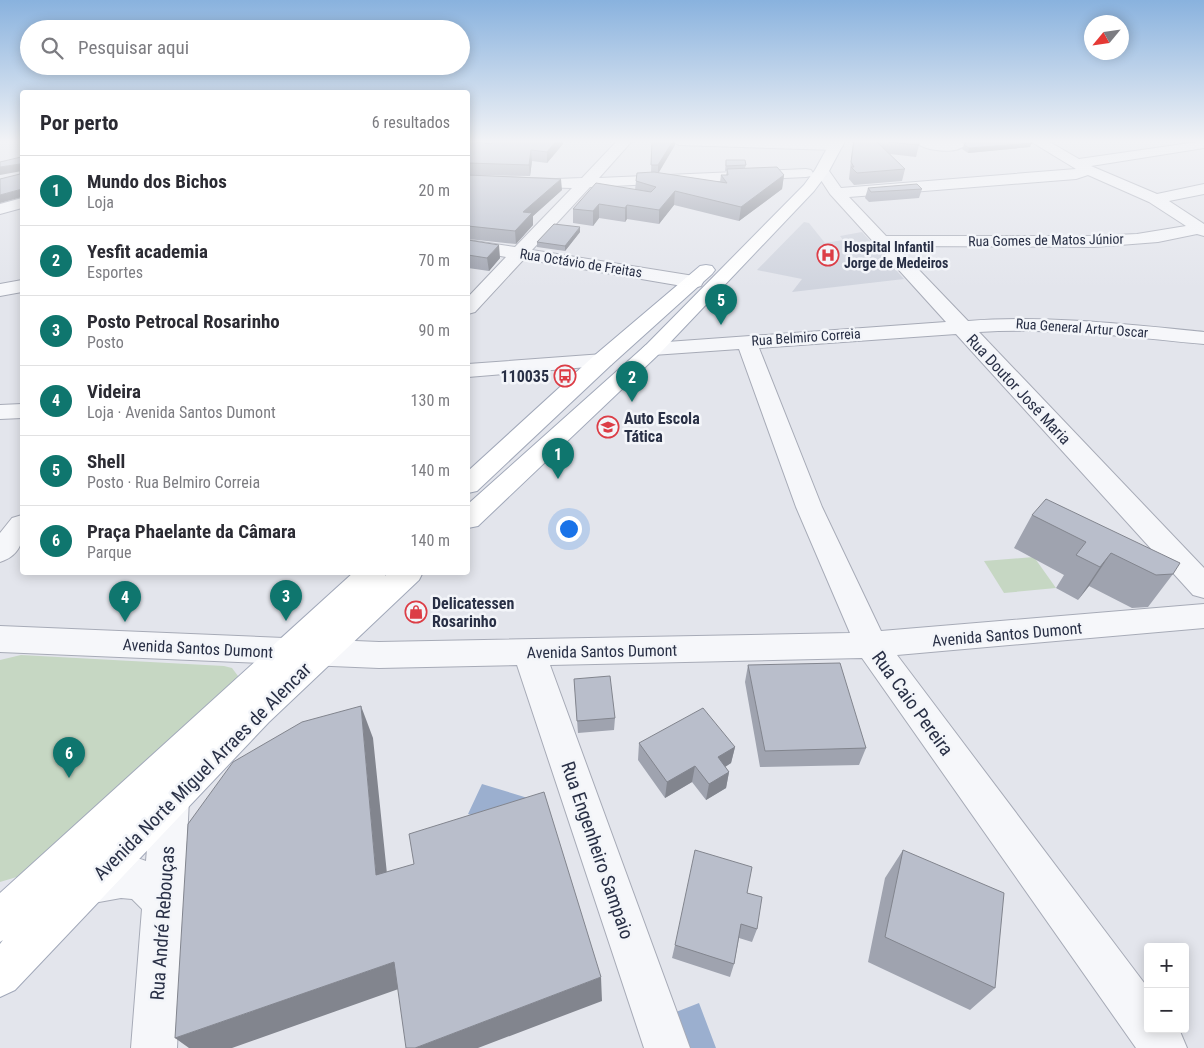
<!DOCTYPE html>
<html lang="pt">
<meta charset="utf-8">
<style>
:root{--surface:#fff;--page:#f2f2f3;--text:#2b2b33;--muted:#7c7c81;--line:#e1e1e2;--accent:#0f766e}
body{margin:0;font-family:"Roboto Condensed",sans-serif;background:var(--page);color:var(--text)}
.controls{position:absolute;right:15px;bottom:15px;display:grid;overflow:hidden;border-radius:5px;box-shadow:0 2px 12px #0003}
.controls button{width:45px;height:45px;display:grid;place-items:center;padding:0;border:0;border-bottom:1px solid var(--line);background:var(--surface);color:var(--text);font:25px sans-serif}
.compass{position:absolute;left:1084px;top:15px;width:45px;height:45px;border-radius:50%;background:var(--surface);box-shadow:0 2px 12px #0003;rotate:241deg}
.you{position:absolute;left:568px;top:528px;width:18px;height:18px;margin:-12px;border:4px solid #fff;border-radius:50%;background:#1a73e8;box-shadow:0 0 0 8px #1a73e833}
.badge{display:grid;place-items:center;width:32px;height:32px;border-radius:50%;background:var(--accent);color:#fff;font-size:16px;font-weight:700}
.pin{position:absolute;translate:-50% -41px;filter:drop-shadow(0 1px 2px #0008)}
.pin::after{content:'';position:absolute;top:26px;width:18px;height:15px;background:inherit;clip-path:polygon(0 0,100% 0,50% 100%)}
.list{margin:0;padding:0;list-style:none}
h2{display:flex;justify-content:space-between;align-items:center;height:65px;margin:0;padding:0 20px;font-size:21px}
h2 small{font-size:16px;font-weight:400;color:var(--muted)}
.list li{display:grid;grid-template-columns:32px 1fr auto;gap:15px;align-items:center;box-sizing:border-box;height:70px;padding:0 20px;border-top:1px solid var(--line)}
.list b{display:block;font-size:19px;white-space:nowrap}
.list p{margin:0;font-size:16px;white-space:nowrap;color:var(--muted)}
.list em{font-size:16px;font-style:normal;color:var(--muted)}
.icon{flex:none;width:28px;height:28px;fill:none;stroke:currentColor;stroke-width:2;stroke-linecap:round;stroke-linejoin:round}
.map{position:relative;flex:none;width:1204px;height:1048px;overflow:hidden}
.search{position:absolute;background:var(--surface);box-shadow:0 2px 12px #0003;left:20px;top:20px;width:450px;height:55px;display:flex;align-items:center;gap:12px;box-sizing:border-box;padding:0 18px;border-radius:28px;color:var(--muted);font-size:19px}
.panel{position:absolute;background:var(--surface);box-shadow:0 2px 12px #0003;left:20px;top:90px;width:450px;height:485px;border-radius:5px}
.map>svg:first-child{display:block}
</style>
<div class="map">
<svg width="1204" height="1048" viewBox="0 0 1204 1048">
<rect width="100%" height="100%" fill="#e3e5ec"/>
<!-- built -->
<path fill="#d0d4de" d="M804,222L809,223L825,243L843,240L840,236L862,232L904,279L792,292L802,279L757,270Z"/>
<!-- green -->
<path fill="#c6d7c3" d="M1034,557L1056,588L1004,593L984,561Z
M21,655L224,666L232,668L238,676V682L20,876L0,882V660Z"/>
<!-- water -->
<path fill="#9bafcf" d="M482,784L531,799L519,831L468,814Z
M699,1003L716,1048H689L676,1012Z"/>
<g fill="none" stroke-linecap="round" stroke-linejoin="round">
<!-- minor casing -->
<g stroke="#a7abb7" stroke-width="2">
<path id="minor" d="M617,141H632L599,178L806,169L811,170L813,173L811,176L806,177L590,187L532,250L694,276L701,278L703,282L701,286L694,288L524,259L475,312L468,314V297L506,257L468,250V240L515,247L572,188L468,185V176L556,179L582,178Z
M672,141H824L836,142L843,146L836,150L679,145Z
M914,141H961L965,145C956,155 923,151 914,141Z
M1030,141H1048L1079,159L1204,141V148L1091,166L1157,194L1204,184V194L1169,201L1204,224V236L1197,234L1158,242L1094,247L896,246L968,321C1047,315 1125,324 1204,332V344C1129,337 1054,327 979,332L1204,568V598L1193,595L956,334L759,348L822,507L881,631L1204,604V628L897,655L1148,988V1029H1179L1187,1048H1136L862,658L550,665L690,1048H644L517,665L379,668L0,652V626L379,642L850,633L796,507L739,349L653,355L646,353L642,349L646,345L653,343L946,322L830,194L815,171L817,168H827L841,188L1076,169ZM1088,175L1149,202L1186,226L1137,234L1094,236H886L849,197L1076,179Z
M22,198V208L0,214V204Z
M22,280V292L0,296V284Z
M603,354L611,355L614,360L611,365L468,377V364Z
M22,404V418L0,419V405Z
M22,515C25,536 23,555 0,562V533L12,518Z
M170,781L183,786L189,799L177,1048H131L142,909L132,899L121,898L88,904L74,898L68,884L74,870C94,861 125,852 146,861L151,799L157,786Z"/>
</g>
<!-- major casing -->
<g stroke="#a1a8b9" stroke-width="2">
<path id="major" d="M831,141H845L829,171L814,191L660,353L478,526L468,528V504L646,345L804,185L815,170Z
M706,265L712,266L715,270L712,274L611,365L477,491L468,493V471L595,355L700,266Z
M354,572H387L385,576L390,572H423L419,580L269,722L15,990L0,997V944L3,940L0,942V893Z"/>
</g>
<!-- minor -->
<use href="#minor" fill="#f6f7fa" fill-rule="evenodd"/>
<!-- major -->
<use href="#major" fill="#fff" fill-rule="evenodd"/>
</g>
<!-- wall -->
<path fill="#9fa3af" d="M468,141L491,144L563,141V144L547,163L532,161L530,176L468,175Z
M652,141H675V145L658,173L720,182L721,175H726L727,171H725L726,160L746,165L745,168L784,175L782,189L739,221L674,205L659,224L627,219L625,222L599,218L593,226L573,223V209L635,190L636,181L651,173Z
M853,141H919V145L916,157L890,154L905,169L902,181L854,185L849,179Z
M964,141H1029L1030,147L968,153L962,149L965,143Z
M468,175L562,190L533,216V225L516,244L468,239Z
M868,188L922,189L919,198L869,202L865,198Z
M580,232L565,251L537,247V242Z
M468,240L500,258L489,271L468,268Z
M1032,515L1173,574L1148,607L1132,608L1089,586L1078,600L1056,588L1064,575L1014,548Z
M748,665L866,748L859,765L760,767L745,682Z
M574,679L615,718L614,730L578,733Z
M639,743L735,747L731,763L725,767L729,772L726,788L706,800L692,782L665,798L638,760Z
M903,850L995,988L970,1010L868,962L885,878Z
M747,893L757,929L752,942L739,938L734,964L730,977L672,958L675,945Z"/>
<!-- shaded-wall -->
<path fill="#82858e" d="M556,141H563V144L547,163V152Z
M673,141H675V145L658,174V165Z
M1032,143L1030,147L968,153L969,148Z
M531,150L532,161L530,176L529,165Z
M20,164L22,171L0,175V167Z
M784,175L782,189L739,221L741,207Z
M561,179L562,190L533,216V225L516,244L515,231L523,212Z
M22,189V197L0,203V195Z
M675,191L674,205L659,224V210Z
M599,204V218L593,226V211Z
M627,205V219L625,222V208Z
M580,227V232L565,251V246Z
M499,245L500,258L489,271L487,258Z
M1111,553L1089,586L1078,600L1100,567Z
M361,706L373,738L390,903L376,875Z
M735,747L731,763L714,774L718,757Z
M695,766L692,782L665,798L667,782Z
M729,772L726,788L706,800L709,784Z
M394,962L407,986L232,1048H189L175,1038Z
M601,977L602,1001L478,1048H415Z"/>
<!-- building -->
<path fill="#b9becb" stroke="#82858e" d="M468,141L491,144L493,141H556L547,152L531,150L529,165L468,163Z
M652,141H673L658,165H651Z
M854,141H876L905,169L857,173L851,167H854L851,162Z
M879,141H919V145Z
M967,141H1029L1032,143L969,148L964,145Z
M21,157L22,163V189L0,195V179L20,174V164L0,167V162Z
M726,160H745L746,165L726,166Z
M777,167L784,175L741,207L675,191L659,210L627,205L625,208L599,204L593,211L573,209L596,183L651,192L656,187L636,181L637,173L654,172L727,183L721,175H728L727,169Z
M468,175L561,179L523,212L532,213L515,231L468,226Z
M917,184L922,189L871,192L868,188Z
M554,224L580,227L565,246L537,242Z
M468,240L499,245L487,258L468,255Z
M1046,499L1180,563L1173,574L1156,575L1111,553L1100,567L1076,555L1086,542L1032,515Z
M840,663L866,748L765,751L748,665Z
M610,676L615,718L577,721L574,679Z
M361,706L376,875L414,864L409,834L544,792L601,977L415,1048H406L394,962L175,1038L188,824L233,762L302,722Z
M703,708L735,747L718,757L729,772L709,784L695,766L667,782L639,743Z
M695,850L752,867L747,893L762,897L757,929L741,924L734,964L675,945Z
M903,850L1004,893L995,988L885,937Z"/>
<!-- sky -->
<linearGradient id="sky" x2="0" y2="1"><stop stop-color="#89b2de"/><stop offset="0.49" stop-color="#f2f3f6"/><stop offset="1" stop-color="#f2f3f6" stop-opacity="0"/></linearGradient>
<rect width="1204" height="288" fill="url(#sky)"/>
<!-- icons -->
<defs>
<g id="hospital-ring" transform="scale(1.125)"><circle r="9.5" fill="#f3f5f9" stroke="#dc3d46" stroke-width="1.5"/><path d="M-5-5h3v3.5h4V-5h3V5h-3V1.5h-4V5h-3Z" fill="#dc3d46"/></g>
<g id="bus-ring" transform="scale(1.125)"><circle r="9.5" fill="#f3f5f9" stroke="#dc3d46" stroke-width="1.5"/><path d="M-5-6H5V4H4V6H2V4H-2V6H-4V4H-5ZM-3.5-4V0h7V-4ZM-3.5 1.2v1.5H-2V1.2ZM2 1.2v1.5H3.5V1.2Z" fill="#dc3d46"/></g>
<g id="school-ring" transform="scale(1.125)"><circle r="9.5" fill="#f3f5f9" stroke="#dc3d46" stroke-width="1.5"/><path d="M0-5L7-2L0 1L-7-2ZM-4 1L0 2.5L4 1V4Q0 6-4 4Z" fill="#dc3d46"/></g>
<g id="shop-ring" transform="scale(1.125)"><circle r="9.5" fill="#f3f5f9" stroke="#dc3d46" stroke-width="1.5"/><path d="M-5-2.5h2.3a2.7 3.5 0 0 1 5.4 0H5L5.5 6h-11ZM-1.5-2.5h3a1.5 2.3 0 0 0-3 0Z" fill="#dc3d46"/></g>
</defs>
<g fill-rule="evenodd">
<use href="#hospital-ring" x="828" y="255"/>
<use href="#bus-ring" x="565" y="376"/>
<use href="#school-ring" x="608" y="427"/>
<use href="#shop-ring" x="416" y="612"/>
</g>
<g text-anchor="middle" stroke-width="5" stroke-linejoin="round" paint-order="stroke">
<!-- far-street labels -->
<g font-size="14" fill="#293046" stroke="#f3f5f9">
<text transform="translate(1046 240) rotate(-1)" y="5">Rua Gomes de Matos Júnior</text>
<text transform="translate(581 263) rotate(9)" y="5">Rua Octávio de Freitas</text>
<text transform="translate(1082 328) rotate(4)" y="5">Rua General Artur Oscar</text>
<text transform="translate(806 337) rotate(-4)" y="5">Rua Belmiro Correia</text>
</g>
<!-- far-poi labels -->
<g font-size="14" font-weight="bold" fill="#293046" stroke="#f3f5f9" text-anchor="start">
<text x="844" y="252">Hospital Infantil<tspan x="844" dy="16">Jorge de Medeiros</tspan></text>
</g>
<!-- poi labels -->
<g font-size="16" font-weight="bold" fill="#293046" stroke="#f3f5f9" text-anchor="start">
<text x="549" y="382" text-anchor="end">110035</text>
<text x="624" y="424">Auto Escola<tspan x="624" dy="18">Tática</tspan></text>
<text x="432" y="609">Delicatessen<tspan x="432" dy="18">Rosarinho</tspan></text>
</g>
<!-- street labels -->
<g font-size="16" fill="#293046" stroke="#f3f5f9">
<text transform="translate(1019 389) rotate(47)" y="6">Rua Doutor José Maria</text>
<text transform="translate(1007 634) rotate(-5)" y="6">Avenida Santos Dumont</text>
<text transform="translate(198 648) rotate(3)" y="6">Avenida Santos Dumont</text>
<text transform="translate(602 651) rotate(-1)" y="6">Avenida Santos Dumont</text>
</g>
<!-- near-street labels -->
<g font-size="19" fill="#293046" stroke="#f3f5f9">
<text transform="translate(913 703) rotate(54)" y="7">Rua Caio Pereira</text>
<text transform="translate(202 771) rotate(-45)" y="7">Avenida Norte Miguel Arraes de Alencar</text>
<text transform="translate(598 850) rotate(71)" y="7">Rua Engenheiro Sampaio</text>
<text transform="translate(162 923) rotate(-86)" y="7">Rua André Rebouças</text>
</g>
</g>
</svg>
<div class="controls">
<button>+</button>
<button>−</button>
</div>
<svg class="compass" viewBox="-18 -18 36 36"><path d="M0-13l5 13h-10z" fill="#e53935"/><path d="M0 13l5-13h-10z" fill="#7c7c81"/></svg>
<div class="you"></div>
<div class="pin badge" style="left:558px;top:479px">1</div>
<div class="pin badge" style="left:632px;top:402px">2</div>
<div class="pin badge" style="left:286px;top:621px">3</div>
<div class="pin badge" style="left:125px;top:622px">4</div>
<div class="pin badge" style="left:721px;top:325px">5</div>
<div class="pin badge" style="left:69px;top:778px">6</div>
<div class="search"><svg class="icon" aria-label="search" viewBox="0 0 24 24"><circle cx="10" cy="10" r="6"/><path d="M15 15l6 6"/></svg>Pesquisar aqui</div>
<section class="panel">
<h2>Por perto<small>6 resultados</small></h2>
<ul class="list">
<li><span class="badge">1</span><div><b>Mundo dos Bichos</b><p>Loja</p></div><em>20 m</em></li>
<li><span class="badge">2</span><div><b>Yesfit academia</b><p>Esportes</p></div><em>70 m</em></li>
<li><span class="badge">3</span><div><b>Posto Petrocal Rosarinho</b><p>Posto</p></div><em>90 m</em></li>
<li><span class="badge">4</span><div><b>Videira</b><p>Loja · Avenida Santos Dumont</p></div><em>130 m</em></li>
<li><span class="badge">5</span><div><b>Shell</b><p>Posto · Rua Belmiro Correia</p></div><em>140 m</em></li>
<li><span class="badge">6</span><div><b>Praça Phaelante da Câmara</b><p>Parque</p></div><em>140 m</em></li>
</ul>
</section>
</div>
